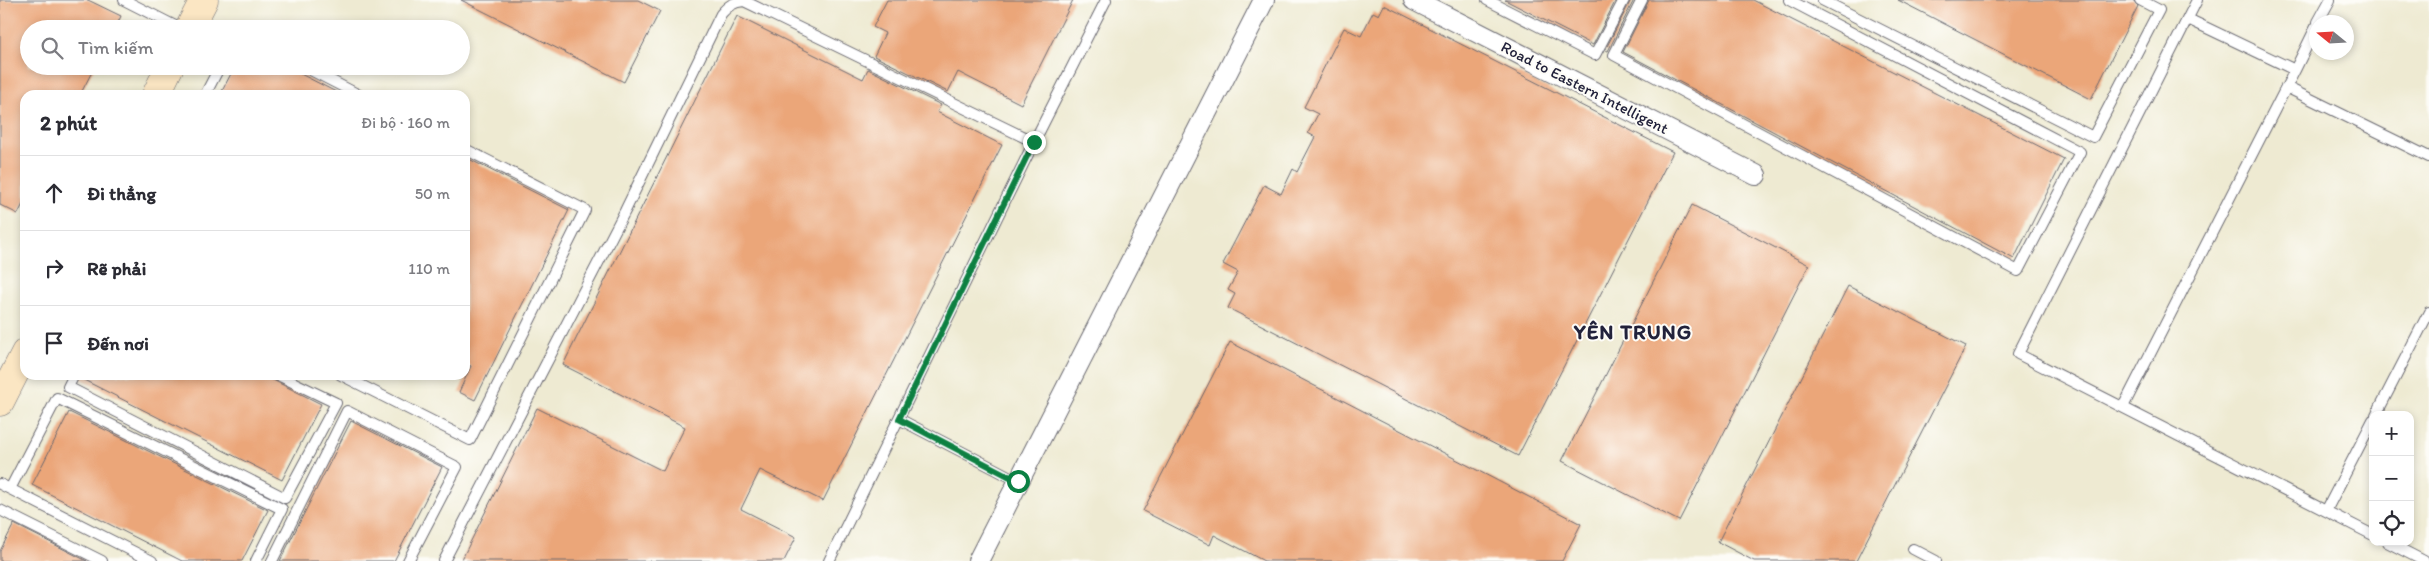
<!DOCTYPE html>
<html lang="vi">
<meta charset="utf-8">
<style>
:root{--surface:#fff;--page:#f2f2f3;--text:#2b2b33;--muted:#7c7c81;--line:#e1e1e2}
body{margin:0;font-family:Itim,sans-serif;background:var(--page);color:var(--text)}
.controls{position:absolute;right:15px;bottom:15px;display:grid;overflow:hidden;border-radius:10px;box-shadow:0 2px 8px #0003}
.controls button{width:45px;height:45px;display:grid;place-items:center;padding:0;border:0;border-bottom:1px solid var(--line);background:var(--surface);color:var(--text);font:25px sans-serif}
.compass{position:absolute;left:2309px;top:15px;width:45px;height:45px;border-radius:50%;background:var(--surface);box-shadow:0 2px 8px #0003;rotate:288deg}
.stop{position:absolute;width:15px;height:15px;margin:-11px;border:4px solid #0b8043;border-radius:50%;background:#fff}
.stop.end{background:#0b8043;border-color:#fff;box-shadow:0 1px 5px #0008}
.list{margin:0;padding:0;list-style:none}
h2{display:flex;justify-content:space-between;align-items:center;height:65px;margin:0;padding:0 20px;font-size:21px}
h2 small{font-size:16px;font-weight:400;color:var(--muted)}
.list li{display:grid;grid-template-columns:32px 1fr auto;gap:15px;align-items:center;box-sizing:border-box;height:75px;padding:0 20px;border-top:1px solid var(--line)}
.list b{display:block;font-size:19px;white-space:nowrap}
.list em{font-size:16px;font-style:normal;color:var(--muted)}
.icon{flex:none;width:28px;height:28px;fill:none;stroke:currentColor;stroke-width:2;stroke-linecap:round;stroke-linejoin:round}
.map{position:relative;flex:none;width:2429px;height:561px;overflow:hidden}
.search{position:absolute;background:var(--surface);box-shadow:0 2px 8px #0003;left:20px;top:20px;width:450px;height:55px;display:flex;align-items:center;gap:12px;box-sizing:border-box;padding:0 18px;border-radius:28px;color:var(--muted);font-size:19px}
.panel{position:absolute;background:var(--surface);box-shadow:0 2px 8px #0003;left:20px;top:90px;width:450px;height:290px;border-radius:15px}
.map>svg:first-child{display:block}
</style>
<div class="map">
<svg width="2429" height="561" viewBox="0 0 2429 561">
<rect width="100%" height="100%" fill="#fdfcf7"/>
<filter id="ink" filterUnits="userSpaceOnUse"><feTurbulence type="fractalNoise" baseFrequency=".02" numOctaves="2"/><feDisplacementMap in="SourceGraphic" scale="10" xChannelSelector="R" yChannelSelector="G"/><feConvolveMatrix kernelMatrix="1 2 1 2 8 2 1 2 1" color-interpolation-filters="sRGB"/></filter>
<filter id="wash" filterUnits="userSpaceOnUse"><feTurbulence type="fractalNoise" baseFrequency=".0096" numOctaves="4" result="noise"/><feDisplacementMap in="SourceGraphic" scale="20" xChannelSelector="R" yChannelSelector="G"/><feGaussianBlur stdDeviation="1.12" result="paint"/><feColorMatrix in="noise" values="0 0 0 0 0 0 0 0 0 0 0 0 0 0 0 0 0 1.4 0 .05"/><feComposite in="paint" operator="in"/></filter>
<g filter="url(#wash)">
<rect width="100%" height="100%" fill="#eeead2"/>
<g id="blocks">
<!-- building -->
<path fill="#eba679" d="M0,0H88L121,16L115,29H29V66H95L80,95H25V200L18,214L0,205Z
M461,0H638L660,11L624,82Z
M887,0H1073L1021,104L958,72L948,92L874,56L885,33L873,27Z
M1505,0H1616L1593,45Z
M1631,0H1634L1608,51L1605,50Z
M1649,0H1753L2064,159L2014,259L1623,52Z
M1898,0H2133L2138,6L2091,99Z
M1384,5L1673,152L1518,456L1228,308L1235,294L1228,290L1238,272L1223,264L1264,185L1281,194L1293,169L1297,172L1315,137L1308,133L1318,114L1304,107L1344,28L1361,36L1373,12L1379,15Z
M737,16L863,79L868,69L941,105L937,112L1002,145L823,501L760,470L741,509L796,537L784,561H461L537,408L663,471L685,427L563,365Z
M235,66H285L342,95H220Z
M465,157L569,210L475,400L459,392L471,366L465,363Z
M1692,205L1809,265L1679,521L1562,461Z
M1848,286L1966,346L1856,561H1754L1718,542Z
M1230,342L1581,524L1562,561H1264L1214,535L1210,545L1143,511Z
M81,375H263L321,404L282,480L80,378Z
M69,412L268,510L242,561H182L32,485Z
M351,421L442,467L394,561H280Z
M14,524L87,561H0V551Z"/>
</g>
</g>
<g filter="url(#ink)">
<use href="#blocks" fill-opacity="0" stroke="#696870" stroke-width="1"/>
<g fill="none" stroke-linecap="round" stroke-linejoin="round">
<!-- lane casing -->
<g stroke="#696870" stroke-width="12">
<path id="lane" d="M124,0L181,29
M1487,0L1595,55L1624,0
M1642,0L1614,55L2018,271L2080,152L1789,0
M1822,0L2093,137L2159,10L2140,0
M2197,0L2018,354L2373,535
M2188,19L2295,70L2316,27
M2318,22L2330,0
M303,66L359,95
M2286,87L2429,157
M205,95L220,66
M74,375L68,387L285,498L336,403L278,375
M341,375L470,440L585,210L465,149
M2123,407L2295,70
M2376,415L2429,312
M899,419L1018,481
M0,484L152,561
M10,489L57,398L282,509L256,561
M0,510L102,561
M2326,511L2373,420
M2387,542L2424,561
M1913,549L1936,561
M272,561L347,411L457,467L408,561
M444,561L625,211L721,14C728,6 733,2 744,1L1034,142
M829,561L1034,142L1106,0"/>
</g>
<!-- street casing -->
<g stroke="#696870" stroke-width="22">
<path id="street" d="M1414,0L1756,175
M978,561L1264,0"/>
</g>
<!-- secondary casing -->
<g stroke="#696870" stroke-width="29">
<path id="secondary" d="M189,29L204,0
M156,95L170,66
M0,402L25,353"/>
</g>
<!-- lane -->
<use href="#lane" stroke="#fff" stroke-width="10"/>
<!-- street -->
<use href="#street" stroke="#fff" stroke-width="20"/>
<!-- secondary -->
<use href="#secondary" stroke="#fbe6c3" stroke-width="28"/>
</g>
</g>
<g fill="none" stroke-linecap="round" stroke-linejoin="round" filter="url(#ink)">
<!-- route -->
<path stroke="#0b8043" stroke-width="6" d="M1018,481L899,419L1034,142"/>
</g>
<g text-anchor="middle" stroke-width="4" stroke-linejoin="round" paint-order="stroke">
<!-- street labels -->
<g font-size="16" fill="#22223b" stroke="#fdfcf7">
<text transform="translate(1585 87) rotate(27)" y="6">Road to Eastern Intelligent</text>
</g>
<!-- district labels -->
<g font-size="21" font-weight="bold" letter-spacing="1" fill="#22223b" stroke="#fdfcf7">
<text x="1633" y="339">YÊN TRUNG</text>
</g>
</g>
</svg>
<div class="controls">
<button>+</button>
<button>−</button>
<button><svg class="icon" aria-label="locate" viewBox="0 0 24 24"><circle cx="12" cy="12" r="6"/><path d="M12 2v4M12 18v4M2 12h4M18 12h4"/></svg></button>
</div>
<svg class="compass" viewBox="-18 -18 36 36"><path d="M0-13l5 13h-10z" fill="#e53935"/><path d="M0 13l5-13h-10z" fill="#7c7c81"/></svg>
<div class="stop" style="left:1018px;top:481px"></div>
<div class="stop end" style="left:1034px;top:142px"></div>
<div class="search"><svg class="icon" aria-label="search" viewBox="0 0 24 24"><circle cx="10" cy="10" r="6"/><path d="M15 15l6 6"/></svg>Tìm kiếm</div>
<section class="panel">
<h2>2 phút<small>Đi bộ · 160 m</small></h2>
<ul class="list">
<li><svg class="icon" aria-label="ahead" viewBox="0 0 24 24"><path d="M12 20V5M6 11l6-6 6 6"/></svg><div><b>Đi thẳng</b></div><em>50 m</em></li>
<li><svg class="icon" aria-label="right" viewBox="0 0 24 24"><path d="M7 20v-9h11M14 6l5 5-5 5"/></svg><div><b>Rẽ phải</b></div><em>110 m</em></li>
<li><svg class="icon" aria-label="arrive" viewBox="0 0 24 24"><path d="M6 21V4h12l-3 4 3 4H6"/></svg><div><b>Đến nơi</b></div></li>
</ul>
</section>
</div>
